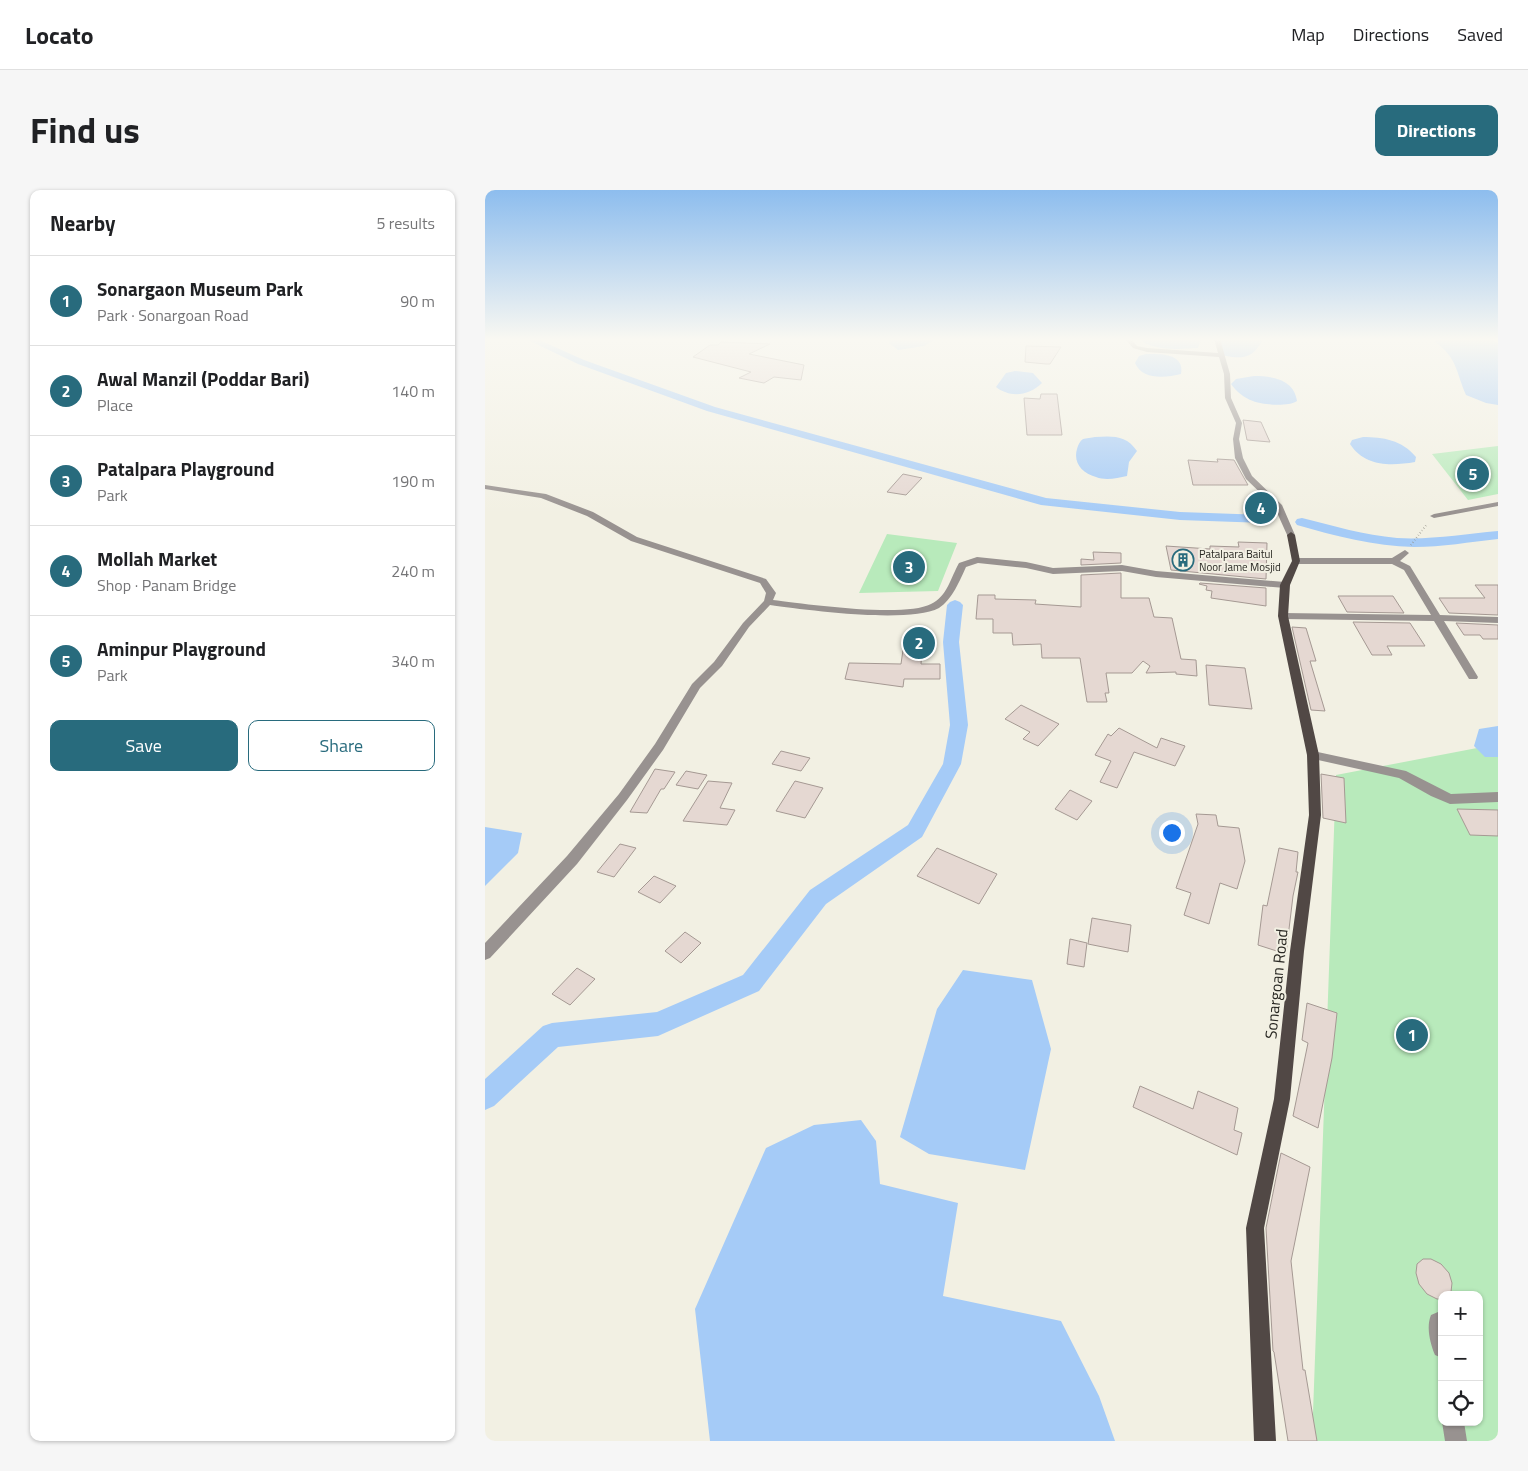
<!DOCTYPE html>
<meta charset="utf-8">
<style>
:root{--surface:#fff;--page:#f6f6f6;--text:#202124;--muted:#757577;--line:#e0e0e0;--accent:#286b7d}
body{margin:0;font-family:"Titillium Web",sans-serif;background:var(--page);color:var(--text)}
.controls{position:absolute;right:15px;bottom:15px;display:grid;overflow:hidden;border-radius:10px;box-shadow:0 1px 4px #0004}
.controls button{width:45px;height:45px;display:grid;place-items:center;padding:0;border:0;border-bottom:1px solid var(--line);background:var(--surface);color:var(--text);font:25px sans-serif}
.you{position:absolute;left:686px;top:642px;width:18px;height:18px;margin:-12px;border:4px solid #fff;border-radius:50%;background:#1a73e8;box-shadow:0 0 0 8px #1a73e833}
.badge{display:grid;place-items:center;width:32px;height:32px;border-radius:50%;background:var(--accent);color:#fff;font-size:16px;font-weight:700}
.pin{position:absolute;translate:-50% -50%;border:2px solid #fff;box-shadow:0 1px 5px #0006}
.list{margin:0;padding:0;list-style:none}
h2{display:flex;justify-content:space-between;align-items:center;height:65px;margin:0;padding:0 20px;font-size:21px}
h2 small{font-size:16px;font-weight:400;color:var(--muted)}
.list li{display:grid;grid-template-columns:32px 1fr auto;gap:15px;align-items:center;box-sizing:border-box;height:90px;padding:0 20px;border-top:1px solid var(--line)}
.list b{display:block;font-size:19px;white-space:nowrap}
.list p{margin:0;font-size:16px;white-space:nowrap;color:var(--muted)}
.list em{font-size:16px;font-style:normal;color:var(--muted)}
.actions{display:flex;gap:10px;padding:15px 20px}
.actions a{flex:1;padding:11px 0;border:1px solid var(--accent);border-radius:10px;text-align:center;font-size:18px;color:var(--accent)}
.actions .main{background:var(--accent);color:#fff}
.icon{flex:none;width:28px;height:28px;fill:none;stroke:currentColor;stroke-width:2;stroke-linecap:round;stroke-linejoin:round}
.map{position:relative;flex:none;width:1013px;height:1251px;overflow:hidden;border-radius:10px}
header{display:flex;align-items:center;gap:30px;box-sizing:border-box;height:70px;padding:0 25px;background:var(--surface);border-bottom:1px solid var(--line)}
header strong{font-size:24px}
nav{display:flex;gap:28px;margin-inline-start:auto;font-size:18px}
.intro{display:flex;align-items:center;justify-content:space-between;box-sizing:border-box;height:120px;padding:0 30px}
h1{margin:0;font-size:35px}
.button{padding:12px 22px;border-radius:10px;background:var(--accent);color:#fff;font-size:18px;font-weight:700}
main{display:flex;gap:30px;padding:0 30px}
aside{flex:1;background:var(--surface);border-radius:10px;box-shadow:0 1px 4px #0004}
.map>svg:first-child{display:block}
</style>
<header>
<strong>Locato</strong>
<nav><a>Map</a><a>Directions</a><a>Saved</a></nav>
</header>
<div class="intro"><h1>Find us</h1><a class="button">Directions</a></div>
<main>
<aside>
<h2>Nearby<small>5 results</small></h2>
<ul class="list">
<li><span class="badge">1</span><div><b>Sonargaon Museum Park</b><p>Park · Sonargoan Road</p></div><em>90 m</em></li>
<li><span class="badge">2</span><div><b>Awal Manzil (Poddar Bari)</b><p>Place</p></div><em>140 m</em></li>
<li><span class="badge">3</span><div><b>Patalpara Playground</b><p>Park</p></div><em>190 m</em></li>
<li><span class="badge">4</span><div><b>Mollah Market</b><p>Shop · Panam Bridge</p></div><em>240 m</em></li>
<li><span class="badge">5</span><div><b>Aminpur Playground</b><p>Park</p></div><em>340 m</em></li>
</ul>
<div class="actions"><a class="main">Save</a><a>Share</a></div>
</aside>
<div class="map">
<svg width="1013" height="1251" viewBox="0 0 1013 1251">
<rect width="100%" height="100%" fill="#f2f0e3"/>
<!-- green -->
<path fill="#b8eabb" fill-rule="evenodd" d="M1013,256V304L983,310L947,264Z
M402,344L472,353L453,401L374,403Z
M1013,554V1251H827L851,585ZM957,1105H994V1232H957Z"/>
<!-- water -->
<path fill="#a5cbf7" d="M406,149H451L439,156L413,160L404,153Z
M656,149H716L713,158C694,159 675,161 658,152Z
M734,149H770L777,151C767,170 755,169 737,165Z
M952,149H1005L1013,153V215L1001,213L981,205C971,182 972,167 950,152Z
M661,164C675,164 700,163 696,184C680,188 657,190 650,173L654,166Z
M530,181L548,183L557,193C544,206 525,208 511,197L521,183Z
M769,186C787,186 809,189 812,211C803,217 778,215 768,211C759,208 751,201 746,194L751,189Z
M610,247C628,246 641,245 652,261L644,272L642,286C632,288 621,291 611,287C597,283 588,273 592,259C593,255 595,251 598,249C601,248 607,248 610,247Z
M878,247C898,247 917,250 931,267L930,272C906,276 880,277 865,254L867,250Z
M1013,536V567H1000L989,556L994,539Z
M0,637L37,643L33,663L0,696Z
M478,780L547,790L566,859L540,980L444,964L415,947L452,819Z
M376,930L391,951L395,994L473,1013L458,1106L576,1131L614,1206L630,1251H225L210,1119L281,958L329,935Z"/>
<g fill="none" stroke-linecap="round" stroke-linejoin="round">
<!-- canal -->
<path fill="#a5cbf7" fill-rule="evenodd" d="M41,149H52L99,170L230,217L561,308L695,322L780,325L786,329L780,333L695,330L556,315L222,221L93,174Z
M817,328C849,336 879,345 912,348C946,350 979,344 1013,341V349C985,352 957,357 929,357C889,356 850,346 812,335L810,332L812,329Z
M470,410L475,412L478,415L474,452L483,535L476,574L437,647L341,714L274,801L173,846L73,857L9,916L0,920V889L58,836L67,833L172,822L258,785L325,700L423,635L458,574L465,535L458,452L462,415L465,412Z"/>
</g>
<!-- building -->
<path fill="#e5d8d2" stroke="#a59993" d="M236,152L285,154L264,164L319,175L316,190L289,187L279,193L254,188L266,182L208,167L225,155H233Z
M541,156L576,157L565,174H561L540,172Z
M556,204H572L577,245H542L539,208L555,209Z
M758,230L776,232L785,252L762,250Z
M732,269L749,270L763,295H708L703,270L733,272Z
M418,284L437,288L421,305L402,302Z
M753,352L782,353L781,389L686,380L681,356L725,359V356L754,357Z
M608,362L636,363V373L596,375V369L609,370Z
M636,383V408H664L669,427L687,428L696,469L711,470L712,486L691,484V482L661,483L665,476L658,471L647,483H621L624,503H620L622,512H602L595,468H557L556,454L528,455L527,443H508V429H491L493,405H510V409L551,410L550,414L596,417V385Z
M715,393L781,398V416L726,408L727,401L721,400L722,396L714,394Z
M990,395H1013V425L964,423L954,408H1000Z
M853,406H908L919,423L862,422Z
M868,432L925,433L940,456H902L907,465H887Z
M971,433L1013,435V449H998L995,445H979Z
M807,437L821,438L831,471H825L840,521L826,520Z
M420,446H438L436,474H455V489H419L418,497L360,489L364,473L416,474Z
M721,475L760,478L767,519L724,515Z
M536,515L574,534L553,556L538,549L545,542L520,529Z
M634,538L672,558L676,548L700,556L690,576L649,562L632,598L615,592L626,571L610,565L623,544L626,546Z
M296,561L325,568L316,581L287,574Z
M170,579L190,582L179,599H176L162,623L145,622Z
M201,581L222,585L213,599L191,595Z
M836,584L859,588L861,633L838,628Z
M223,591L247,593L235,618L250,620L242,635L198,631Z
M310,591L338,598L320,628L291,621Z
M585,600L607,611L592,630L570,619Z
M972,619L1013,620V646L985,645Z
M711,624L731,625L733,636L754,638L760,671L752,699L735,693L724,734L699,725L706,703L691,698L713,634Z
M135,654L151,658L129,687L112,682Z
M452,658L512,684L494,714L432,686Z
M794,658L813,662L811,682H813L808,706L801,764L773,755L778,715L782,716Z
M169,686L191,696L175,713L153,702Z
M607,728L646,735L643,762L603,754Z
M200,742L216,753L196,773L180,761Z
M585,749L602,753L599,777L582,774Z
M92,778L110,789L85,815L67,804Z
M822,813L852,823L847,868L833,938L808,926L823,853L817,850Z
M655,896L708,919L713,901L753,918L749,940L757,943L752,965L648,917Z
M796,963L825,977L806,1071L818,1180H820L832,1251H803L789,1162L788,1161L781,1038Z
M938,1069H946L956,1074L964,1083L967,1093L966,1102L964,1105H957V1109H952L942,1104L934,1094L931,1083L932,1074Z"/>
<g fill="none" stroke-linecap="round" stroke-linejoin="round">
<!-- path -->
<path stroke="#908f86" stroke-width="2" stroke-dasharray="0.5 2.5" stroke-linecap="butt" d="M926,355L942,334"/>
<!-- minor -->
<path fill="#989290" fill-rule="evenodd" d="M640,149H646L652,156L662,158L733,163L729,149H735L745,184L746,208L757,233L754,249L758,268L767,286L797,315L810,345L809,347H803L789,316L761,289L750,268L748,249L751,233L740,208L739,184L734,167L662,162L648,158Z
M0,295L61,304L108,322L152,347L281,389L291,403L288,410C321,414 419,428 446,414C462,407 466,387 474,373L492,367L541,372L568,378L637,375L671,381L800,392L805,395L800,398L671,387L637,381L568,384L541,378L493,373L481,377C475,390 467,410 454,418C423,434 322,420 285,415L264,437L237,476L215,498L178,560L142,610L92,674L5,768L0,770V753L82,666L134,604L170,554L207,494L229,472L258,433L279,411L281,403L275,393L146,351L102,326L56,308L0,299Z
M1013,312V316L949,328L945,326L949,324Z
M920,360L924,363L915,371L925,376L955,425L1013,427V433L959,431L993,487L992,489H984L949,431L798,429L793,426L798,423L946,425L919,380L907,374H811L807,371L811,368H907Z
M828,561L921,581L966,604L1013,602V612L965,614L946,606L914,588L824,568L822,565Z
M953,1122L957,1124V1168L950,1165C945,1153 941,1137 946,1125Z
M957,1232H979L982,1251H960Z"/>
<!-- major -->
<path fill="#514845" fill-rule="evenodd" d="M806,342L810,345L815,371L805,395L803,426L834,565L836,625L819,761L805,909L779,1038L791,1251H769L761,1038L789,909L805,761L824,625L822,565L793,426L795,395L807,371L802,345Z"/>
</g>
<!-- sky -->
<linearGradient id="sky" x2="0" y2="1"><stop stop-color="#8dbdee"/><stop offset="0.46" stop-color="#f9f8f2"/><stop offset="1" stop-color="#f9f8f2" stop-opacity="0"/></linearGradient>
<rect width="1013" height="324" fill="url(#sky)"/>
<!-- icons -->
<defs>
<g id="building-ring" transform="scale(1.125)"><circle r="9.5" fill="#f2f0e3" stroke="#286b7d" stroke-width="1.5"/><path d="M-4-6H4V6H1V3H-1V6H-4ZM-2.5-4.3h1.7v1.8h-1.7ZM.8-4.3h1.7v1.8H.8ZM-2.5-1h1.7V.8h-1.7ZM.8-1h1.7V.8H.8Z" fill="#286b7d"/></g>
</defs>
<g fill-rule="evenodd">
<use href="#building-ring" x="698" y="370"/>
</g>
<g text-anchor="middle" stroke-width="4" stroke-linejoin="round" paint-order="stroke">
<!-- far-poi labels -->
<g font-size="11" fill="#292823" stroke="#f2f0e3" text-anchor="start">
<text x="714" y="368">Patalpara Baitul<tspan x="714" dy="13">Noor Jame Mosjid</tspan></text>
</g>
<!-- near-street labels -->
<g font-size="16" fill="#292823" stroke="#f2f0e3">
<text transform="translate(791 794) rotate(-84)" y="6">Sonargoan Road</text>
</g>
</g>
</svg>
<div class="controls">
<button>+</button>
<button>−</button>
<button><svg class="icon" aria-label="locate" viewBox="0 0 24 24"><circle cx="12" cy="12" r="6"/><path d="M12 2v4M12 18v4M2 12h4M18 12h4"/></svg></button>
</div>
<div class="you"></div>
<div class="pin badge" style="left:927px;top:845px">1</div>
<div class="pin badge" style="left:434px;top:453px">2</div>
<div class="pin badge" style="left:424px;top:377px">3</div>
<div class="pin badge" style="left:776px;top:318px">4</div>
<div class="pin badge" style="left:988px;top:284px">5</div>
</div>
</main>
